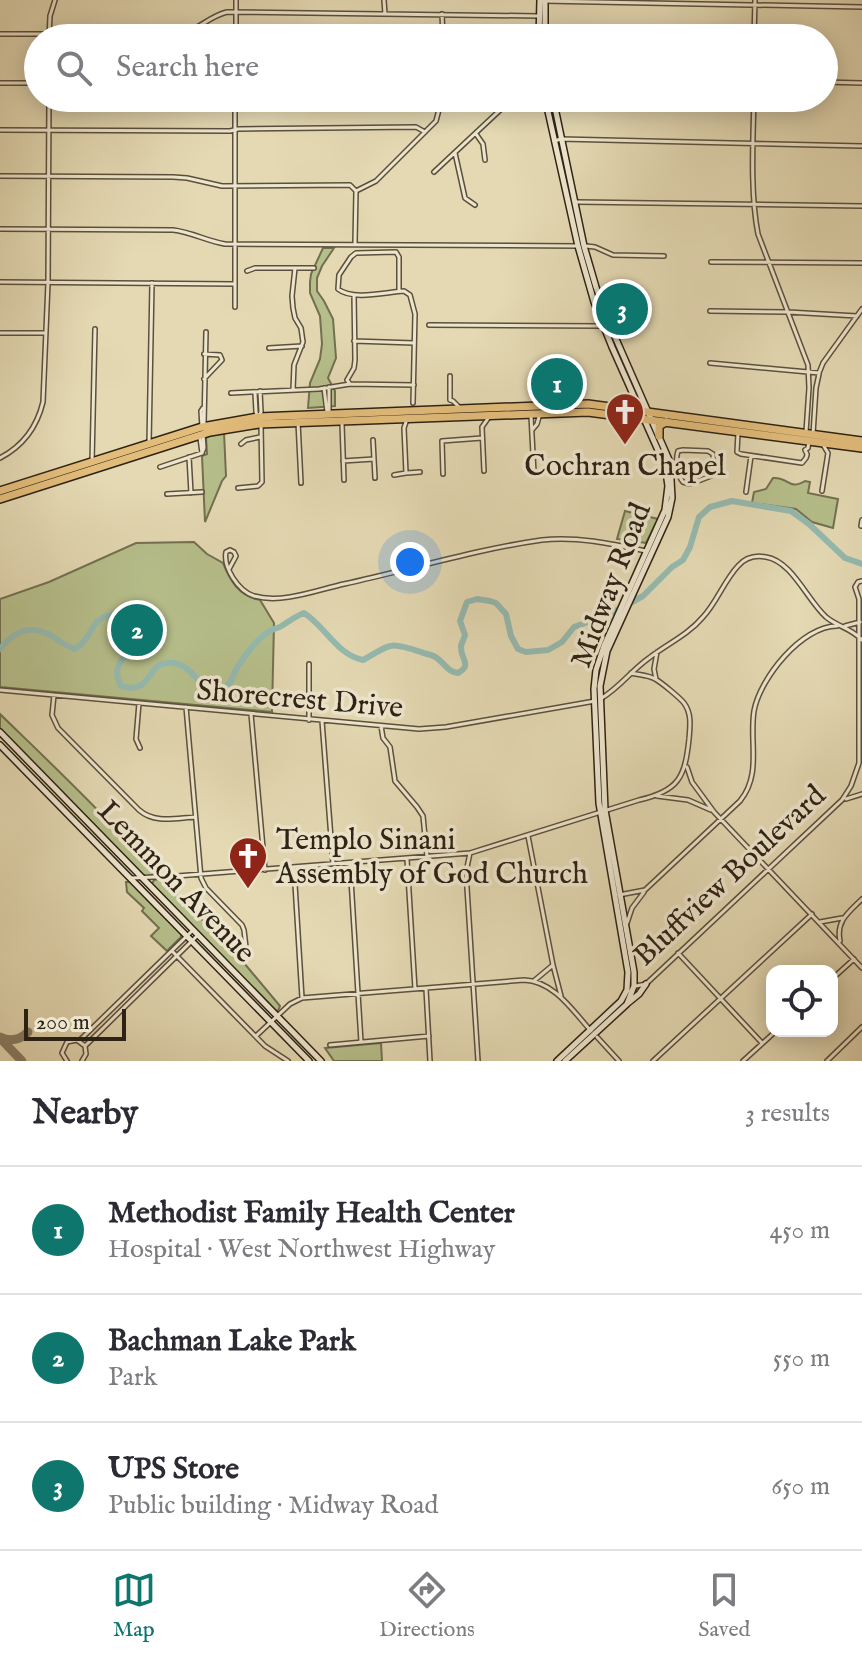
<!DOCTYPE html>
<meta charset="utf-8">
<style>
:root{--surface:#fff;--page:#f2f2f3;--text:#2b2b33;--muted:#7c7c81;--line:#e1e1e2;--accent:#0f766e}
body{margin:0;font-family:"IM FELL English",serif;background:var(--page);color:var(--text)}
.controls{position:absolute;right:24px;bottom:24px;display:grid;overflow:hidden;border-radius:16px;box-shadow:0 4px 20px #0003}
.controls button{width:72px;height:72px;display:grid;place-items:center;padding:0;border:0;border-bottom:2px solid var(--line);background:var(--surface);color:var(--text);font:40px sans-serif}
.scale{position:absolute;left:24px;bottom:20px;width:102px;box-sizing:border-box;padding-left:8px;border:4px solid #2e2214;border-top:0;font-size:22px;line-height:28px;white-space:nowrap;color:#2e2214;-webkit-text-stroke:6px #ede6ce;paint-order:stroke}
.you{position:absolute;left:410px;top:562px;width:28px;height:28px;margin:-20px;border:6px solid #fff;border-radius:50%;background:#1a73e8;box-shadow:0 0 0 12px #1a73e833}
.badge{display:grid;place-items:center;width:52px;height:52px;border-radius:50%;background:var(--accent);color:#fff;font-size:26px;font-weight:700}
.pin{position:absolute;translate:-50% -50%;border:4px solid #fff;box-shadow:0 2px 8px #0006}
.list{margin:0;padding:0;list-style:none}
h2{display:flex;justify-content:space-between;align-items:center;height:104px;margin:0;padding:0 32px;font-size:34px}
h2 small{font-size:26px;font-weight:400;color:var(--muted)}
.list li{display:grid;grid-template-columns:52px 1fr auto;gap:24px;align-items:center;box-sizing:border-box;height:128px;padding:0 32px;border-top:2px solid var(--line)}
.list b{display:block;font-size:30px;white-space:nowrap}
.list p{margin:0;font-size:26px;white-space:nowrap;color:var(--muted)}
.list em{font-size:26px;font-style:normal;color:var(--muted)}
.icon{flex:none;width:44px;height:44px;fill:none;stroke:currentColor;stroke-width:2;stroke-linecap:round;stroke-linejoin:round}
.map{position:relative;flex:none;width:862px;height:1061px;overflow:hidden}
.search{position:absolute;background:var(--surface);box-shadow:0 4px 20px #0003;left:24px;right:24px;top:24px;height:88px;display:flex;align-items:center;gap:20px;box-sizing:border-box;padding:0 28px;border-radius:44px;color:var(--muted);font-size:30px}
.sheet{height:488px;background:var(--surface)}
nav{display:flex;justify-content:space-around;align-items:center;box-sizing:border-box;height:112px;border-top:2px solid var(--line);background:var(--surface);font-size:22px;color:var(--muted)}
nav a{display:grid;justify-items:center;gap:4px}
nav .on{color:var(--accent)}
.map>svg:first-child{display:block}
</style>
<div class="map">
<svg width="862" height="1061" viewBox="0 0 862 1061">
<rect width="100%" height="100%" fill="#e4d9b3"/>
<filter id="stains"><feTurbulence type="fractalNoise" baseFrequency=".0025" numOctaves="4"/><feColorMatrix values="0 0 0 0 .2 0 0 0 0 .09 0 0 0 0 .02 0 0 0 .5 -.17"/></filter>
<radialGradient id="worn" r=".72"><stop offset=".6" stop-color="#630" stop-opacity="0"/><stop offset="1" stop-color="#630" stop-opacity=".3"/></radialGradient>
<!-- green -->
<path fill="#b6bf8b" stroke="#727050" stroke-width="2" d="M323,248H334L322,266L317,278V291L324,301L333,319L336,358L328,378L335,391V406L308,408L310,383L320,359L322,344L320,316L310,293V282L311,274Z
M224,432L226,476L222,481L205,522L202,456L207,454L206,437Z
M773,478C790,477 788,491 805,481L810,482L808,493L838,499L833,528L812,522L796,509L752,503L754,492L766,489Z
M625,511L658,519L646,543L617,539Z
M194,542L207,554L223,563C230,581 239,596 260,600L274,623L272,712L0,687V599L49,582L136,543Z
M0,714C38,751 76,787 112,825C129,841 142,859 160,875L145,876L143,875L0,729Z
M165,878L171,888L239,957L280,1006L278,1011L274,1010L152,884L154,880Z
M126,882H130L181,934V937L167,951L151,936L159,928L142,911L144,908L127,892Z
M381,1043L382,1061H334L325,1048Z"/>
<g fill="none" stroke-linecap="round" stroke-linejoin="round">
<!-- river -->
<path stroke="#95bab0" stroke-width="6" d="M0,649C11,635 27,624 46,633C57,638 63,645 75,649C94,638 89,617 114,614C129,620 144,634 130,650C120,662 112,669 121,686C153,695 145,665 167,663C193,660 198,693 220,689C232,687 232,675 238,666C242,660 248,652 253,646C257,641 266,632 272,630C275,628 280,628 283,625C291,620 296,616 304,613C325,626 337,655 363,660C392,644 388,641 421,652C427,655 433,654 438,659C446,665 448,672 458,673C473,665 460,659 461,646C462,642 464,639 465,635L460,621L467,602L477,599L490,601L496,603L506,614L511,636L518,649L526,652L548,650L562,642L574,627L610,614L643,596L672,567L683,560L690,547L699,517L710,507L732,501L791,511L809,524L845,558L862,564"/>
<!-- taxiway -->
<path stroke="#897e64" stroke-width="9" d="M0,1037C10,1042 20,1040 28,1032
M0,1038L22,1061"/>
<!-- minor casing -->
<g stroke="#5c503c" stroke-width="6">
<path id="minor" d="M384,0L385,14
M543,1L862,7
M442,14L443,38
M0,34H182C199,29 210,16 227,12L538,16
M49,38L50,16L55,0
M236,38V0
M754,38L755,0
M824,82L862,83
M0,83H38
M754,98C753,140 750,193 758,234L808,365L809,388L806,432
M545,101L559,98
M0,130L230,131L238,129L416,127L425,132
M476,134L483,144L485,160
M554,141L561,139L862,146
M455,153L465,198L475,205
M434,172L513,98
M0,176L173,177L187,178L222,186L350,185L356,191
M356,191L376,181L436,121L442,98
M577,202L862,206
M0,229L173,230C191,232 207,241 225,244L578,246
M355,243L356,191
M586,246L595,247L613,255L664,256
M711,262L862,263
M247,271L255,268H314
M0,282L235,284
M399,291V257L396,252L356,253L351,257L339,275L338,289C353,301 386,292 404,291L410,295L415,314L413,403
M235,307V98
M710,311L788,312L857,316
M429,325L603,326
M0,333H44
M354,341L414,343
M269,348L302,346
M710,363L819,373L823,363L862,309
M450,376V400L453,401L459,407
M204,379L222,360L220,355L204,354
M350,384L347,380L354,368L355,360L354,295
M329,387V411
M324,388L327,412
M293,390L294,365L303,342L301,328L295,318L293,308L292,296L295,268
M231,393L319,389L350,384L414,385
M255,393L256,412L258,417
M531,416L534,473
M258,417L261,412L260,391
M298,422L301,483
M204,424L206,332
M342,424L344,480
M202,427L201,411L203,408
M532,430L537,424L539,417
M738,433L737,452L741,454L802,463L806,458L807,455
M813,434L816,388L819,374
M200,438L202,453
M373,440L375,478
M149,444L152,283
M241,444L246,440L260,437
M683,450L708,451L713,454L714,469L711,476L690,484L683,482C677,475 675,460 678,451Z
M202,453L204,448L203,434
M807,454L805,450L808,448L809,441
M189,457L191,493
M0,458C23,446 37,427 43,402L48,283L49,98
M343,461L374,459
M92,462L95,329
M160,467L202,453
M484,471L482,427L489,417
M407,473L420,472
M443,474L442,441L482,438
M394,475L406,473L404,428L406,422
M238,488L258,486L262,482L261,425
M822,491L828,453L822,443
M746,492L751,456
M167,494L202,492
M861,526L862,520
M229,569L236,556L234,552L230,550L226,552C223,567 238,591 254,596C282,604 317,590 344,584C409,570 477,549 542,540C576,536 613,544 646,551
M845,626L860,622
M309,664V720
M656,679L654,669L657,652
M0,690L419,729L446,727L595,701
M54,695L52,715L58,728L139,810C155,824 176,818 195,817
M602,698C620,687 632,670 649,658C667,644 688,635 703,617C717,602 724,581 738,566C745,558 755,555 766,557C792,561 807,600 826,617C838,627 851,628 862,640
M139,703L136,739L140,748
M186,707L201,878L206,888L242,925L244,930L247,956
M251,714L265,870
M322,721L333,864
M381,726L383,738L390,747L395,781L417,807L423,816L427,857
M687,767L692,782L714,812L862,968
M657,796L688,800L711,810
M846,799L862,794
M528,836L553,965L561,996
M470,853L466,872L478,1061
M407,859L415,989
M350,863L361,1042
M294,868L302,998
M132,878L177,876L470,853L639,800C679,791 685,777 689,739C690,726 692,714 684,703C680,698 661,682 655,679C648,675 639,675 631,673
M619,895L645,890L740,801C762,774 749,742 754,711C760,678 802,626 837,626
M820,922L842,918
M627,923L632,908L644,892
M840,941C836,921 848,913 862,899
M172,951L265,1046L288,1061
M678,953L762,1043
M832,979L854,959
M535,980L553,965
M636,986L646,984L842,800L851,786L859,763V599L855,587L858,582L862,581
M426,989L430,1061
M256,1036L290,1004L302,998L524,980C554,981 573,1011 591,1031
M597,1037L619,1061
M80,1040L193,930
M330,1045L429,1036
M67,1061L62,1053L67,1042L77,1040L85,1046
M82,1061L86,1054L85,1046L198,935
M653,1061L812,914
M743,1061L776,1031
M827,1061L862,1027"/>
</g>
<!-- secondary casing -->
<g stroke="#2e2214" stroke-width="8">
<path id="secondary" d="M545,0V38
M539,38L540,0
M545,98L578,246L594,302L612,347L665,466L668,486L665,510L604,646L596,670L594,689L599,803L628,972L627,990L621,1001L557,1061
M553,98L584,246L596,287L609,323L670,462L672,498L668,517L607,651L600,686L605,810L634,972V986L627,1004L565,1061
M0,732L321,1061
M0,745L309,1061
M628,1003L639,994L646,984"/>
</g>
<!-- primary casing -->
<g stroke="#2e2214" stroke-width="10">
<path id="primary" d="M659,436V426L666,422
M0,491L202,427L258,417L588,404L862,441
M0,499L210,432L259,424L588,412L862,448"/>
</g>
<!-- minor -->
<use href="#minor" stroke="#ede6ce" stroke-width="3"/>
<!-- secondary -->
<use href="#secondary" stroke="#ede6ce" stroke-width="5"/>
<!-- primary -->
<use href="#primary" stroke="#e2bc7a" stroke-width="7"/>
</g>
<!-- icons -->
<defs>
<g id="church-pin" transform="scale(2)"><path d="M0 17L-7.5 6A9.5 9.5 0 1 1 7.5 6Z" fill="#8f2418" stroke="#ede6ce"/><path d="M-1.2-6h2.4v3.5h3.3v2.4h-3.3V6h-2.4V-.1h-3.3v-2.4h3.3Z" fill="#fff"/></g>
</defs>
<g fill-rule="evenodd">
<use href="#church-pin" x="625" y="412"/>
<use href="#church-pin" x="248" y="856"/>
</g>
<g text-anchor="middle" stroke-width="7" stroke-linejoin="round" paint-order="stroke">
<!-- poi labels -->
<g font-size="30" fill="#2e2214" stroke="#ede6ce">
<text x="625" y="475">Cochran Chapel</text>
<text x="276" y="849" text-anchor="start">Templo Sinani<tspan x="276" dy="34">Assembly of God Church</tspan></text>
</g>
<!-- street labels -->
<g font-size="30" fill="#2e2214" stroke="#ede6ce">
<text transform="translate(610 585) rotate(-69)" y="10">Midway Road</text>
<text transform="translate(300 698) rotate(5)" y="10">Shorecrest Drive</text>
<text transform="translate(729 875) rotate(-43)" y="10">Bluffview Boulevard</text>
<text transform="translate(177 881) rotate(46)" y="10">Lemmon Avenue</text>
</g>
</g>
<rect width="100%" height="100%" filter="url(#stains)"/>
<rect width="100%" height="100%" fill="url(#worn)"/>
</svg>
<div class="controls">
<button><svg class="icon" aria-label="locate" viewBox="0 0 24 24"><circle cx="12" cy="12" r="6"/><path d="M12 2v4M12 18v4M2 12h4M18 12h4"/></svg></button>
</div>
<div class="scale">200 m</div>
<div class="you"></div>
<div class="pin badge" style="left:557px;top:384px">1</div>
<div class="pin badge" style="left:137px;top:630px">2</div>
<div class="pin badge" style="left:622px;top:309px">3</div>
<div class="search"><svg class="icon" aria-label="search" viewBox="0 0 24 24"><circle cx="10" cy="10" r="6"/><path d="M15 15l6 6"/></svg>Search here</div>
</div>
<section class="sheet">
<h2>Nearby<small>3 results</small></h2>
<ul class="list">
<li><span class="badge">1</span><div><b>Methodist Family Health Center</b><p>Hospital · West Northwest Highway</p></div><em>450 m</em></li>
<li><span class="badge">2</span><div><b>Bachman Lake Park</b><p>Park</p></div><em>550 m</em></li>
<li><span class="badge">3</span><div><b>UPS Store</b><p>Public building · Midway Road</p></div><em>650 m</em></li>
</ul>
</section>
<nav>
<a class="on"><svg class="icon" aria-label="map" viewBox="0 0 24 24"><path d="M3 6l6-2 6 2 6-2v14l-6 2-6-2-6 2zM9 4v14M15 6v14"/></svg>Map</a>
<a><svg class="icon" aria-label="directions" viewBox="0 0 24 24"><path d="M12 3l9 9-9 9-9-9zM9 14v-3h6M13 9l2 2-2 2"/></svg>Directions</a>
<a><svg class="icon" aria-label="saved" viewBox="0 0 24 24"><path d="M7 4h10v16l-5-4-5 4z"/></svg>Saved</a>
</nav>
